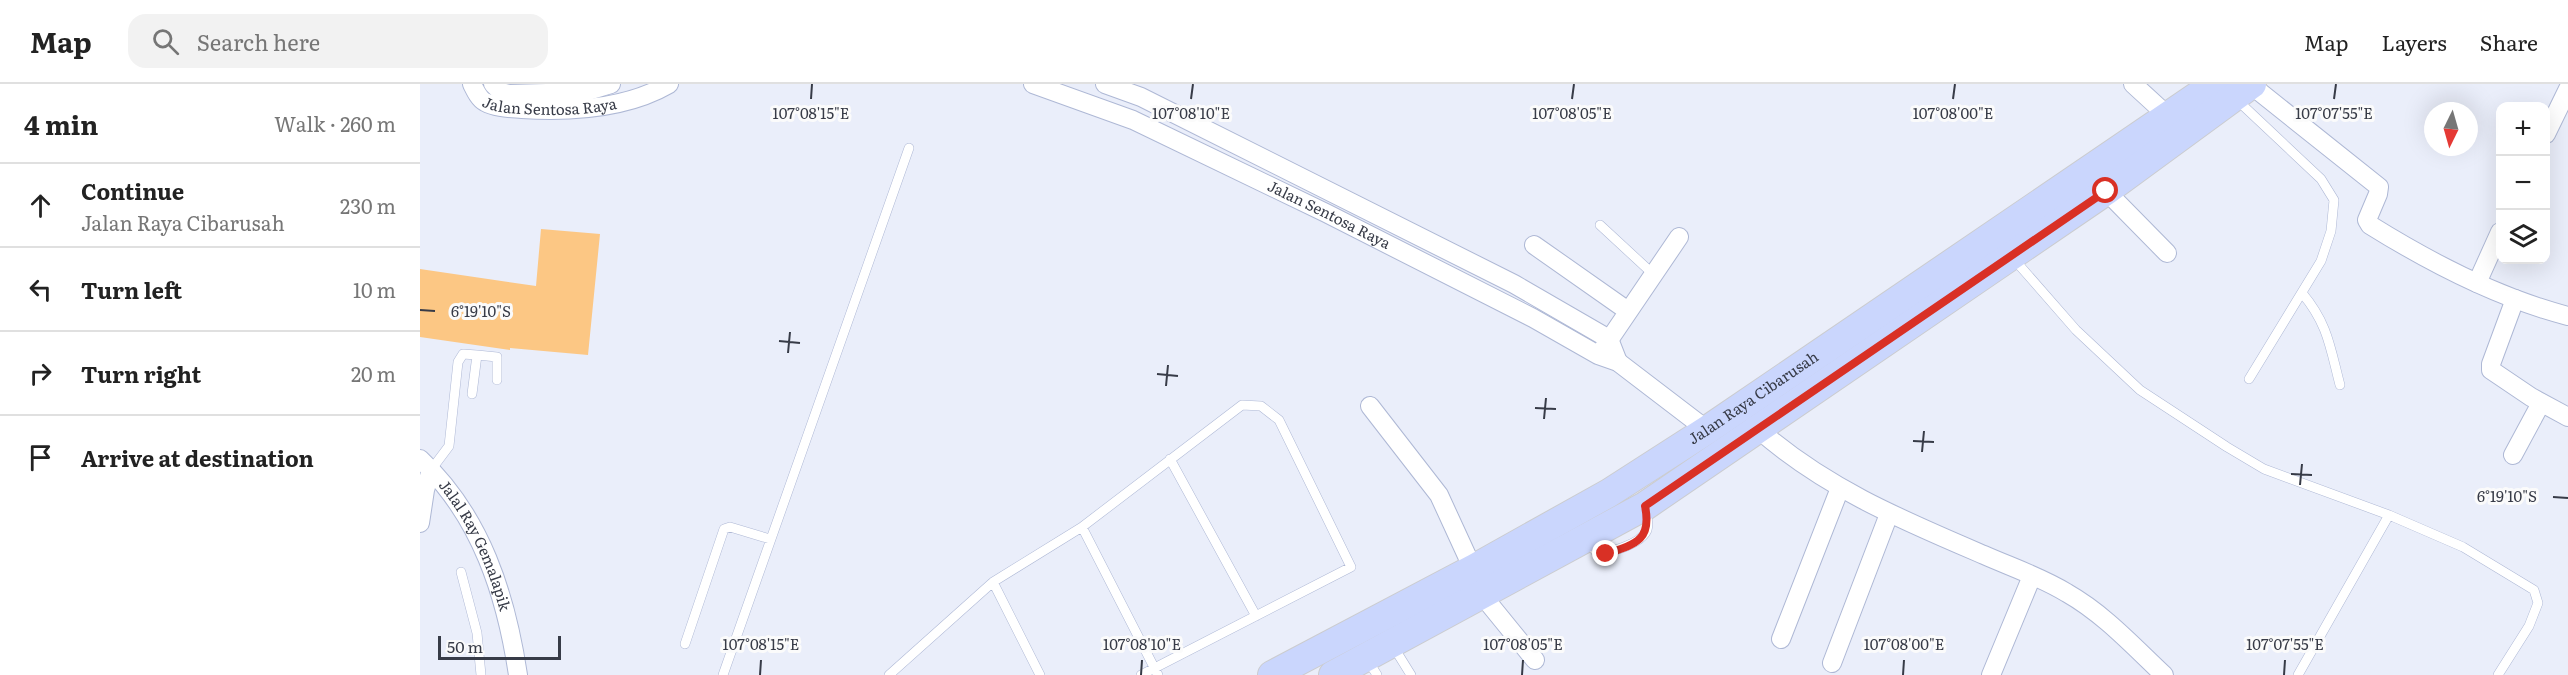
<!DOCTYPE html>
<meta charset="utf-8">
<style>
:root{--surface:#fff;--page:#f2f2f2;--text:#222;--muted:#767676;--line:#e0e0e0}
body{margin:0;font-family:Literata,serif;background:var(--page);color:var(--text)}
.controls{position:absolute;right:18px;top:18px;display:grid;overflow:hidden;border-radius:12px;box-shadow:0 6px 24px #0002}
.controls button{width:54px;height:54px;display:grid;place-items:center;padding:0;border:0;border-bottom:2px solid var(--line);background:var(--surface);color:var(--text);font:30px sans-serif}
.compass{position:absolute;left:2004px;top:18px;width:54px;height:54px;border-radius:50%;background:var(--surface);box-shadow:0 6px 24px #0002;rotate:185deg}
.scale{position:absolute;left:18px;bottom:15px;width:123px;box-sizing:border-box;padding-left:6px;border:3px solid #373b47;border-top:0;font-size:16px;line-height:21px;white-space:nowrap;color:#373b47;-webkit-text-stroke:4px #fbfbfb;paint-order:stroke}
.stop{position:absolute;width:18px;height:18px;margin:-14px;border:4px solid #d93025;border-radius:50%;background:#fff}
.stop.end{background:#d93025;border-color:#fff;box-shadow:0 2px 6px #0008}
.list{margin:0;padding:0;list-style:none}
h2{display:flex;justify-content:space-between;align-items:center;height:78px;margin:0;padding:0 24px;font-size:26px}
h2 small{font-size:20px;font-weight:400;color:var(--muted)}
.list li{display:grid;grid-template-columns:39px 1fr auto;gap:18px;align-items:center;box-sizing:border-box;height:84px;padding:0 24px;border-top:2px solid var(--line)}
.list b{display:block;font-size:22px;white-space:nowrap}
.list p{margin:0;font-size:20px;white-space:nowrap;color:var(--muted)}
.list em{font-size:20px;font-style:normal;color:var(--muted)}
.icon{flex:none;width:33px;height:33px;fill:none;stroke:currentColor;stroke-width:2;stroke-linecap:round;stroke-linejoin:round}
.map{position:relative;flex:none;width:2148px;height:591px;overflow:hidden}
header{display:flex;align-items:center;gap:36px;box-sizing:border-box;height:84px;padding:0 30px;background:var(--surface);border-bottom:2px solid var(--line)}
header strong{font-size:28px}
nav{display:flex;gap:33px;margin-inline-start:auto;font-size:21px}
.search{width:420px;height:54px;background:var(--page);display:flex;align-items:center;gap:15px;box-sizing:border-box;padding:0 21px;border-radius:18px;color:var(--muted);font-size:22px}
main{display:flex}
aside{flex:1;background:var(--surface)}
.map>svg:first-child{display:block}
</style>
<header>
<strong>Map</strong>
<div class="search"><svg class="icon" aria-label="search" viewBox="0 0 24 24"><circle cx="10" cy="10" r="6"/><path d="M15 15l6 6"/></svg>Search here</div>
<nav><a>Map</a><a>Layers</a><a>Share</a></nav>
</header>
<main>
<aside>
<h2>4 min<small>Walk · 260 m</small></h2>
<ul class="list">
<li><svg class="icon" aria-label="ahead" viewBox="0 0 24 24"><path d="M12 20V5M6 11l6-6 6 6"/></svg><div><b>Continue</b><p>Jalan Raya Cibarusah</p></div><em>230 m</em></li>
<li><svg class="icon" aria-label="left" viewBox="0 0 24 24"><path d="M17 20v-9H6M10 6l-5 5 5 5"/></svg><div><b>Turn left</b></div><em>10 m</em></li>
<li><svg class="icon" aria-label="right" viewBox="0 0 24 24"><path d="M7 20v-9h11M14 6l5 5-5 5"/></svg><div><b>Turn right</b></div><em>20 m</em></li>
<li><svg class="icon" aria-label="arrive" viewBox="0 0 24 24"><path d="M6 21V4h12l-3 4 3 4H6"/></svg><div><b>Arrive at destination</b></div></li>
</ul>
</aside>
<div class="map">
<svg width="2148" height="591" viewBox="0 0 2148 591">
<rect width="100%" height="100%" fill="#eaeefa"/>
<!-- building -->
<path fill="#fcc784" d="M121,145L180,150L168,271L90,264V266L0,253V185L116,202Z"/>
<g fill="none" stroke-linecap="round" stroke-linejoin="round">
<!-- service casing -->
<g stroke="#aeb8d5" stroke-width="10">
<path id="service" d="M1816,15L1901,95L1914,116L1911,147L1901,177L1829,295
M1180,141L1233,190
M1593,174L1656,246L1720,306L1807,363L1844,385L1969,431L2043,463L2114,506L2118,519L2109,542L2078,591
M1882,209C1908,240 1910,263 1920,301
M57,271L77,273V296
M750,375L836,532
M11,386L29,362L38,278L43,270L57,271L52,310
M662,443L738,591
M1168,458L1176,468C1189,470 1221,460 1227,446C1229,440 1227,433 1226,427
M41,488L57,549L61,591
M573,498L620,591
M265,560L304,445L310,443L350,455
M973,562L991,591
M947,575L957,591
M303,591L489,64
M469,591L573,498L662,443L822,321L841,322L859,336L931,483L721,591
M1878,591L1969,431"/>
</g>
<!-- minor casing -->
<g stroke="#aeb8d5" stroke-width="20">
<g id="minor">
<path id="s1" d="M52,0C55,6 59,15 65,18C76,24 90,24 102,25C150,28 206,25 249,0"/>
<path d="M73,0L81,8L89,10L164,8L191,0"/>
<path id="s2" d="M613,0L713,36L906,129L1113,234L1178,271L1198,278L1287,346"/>
<path d="M685,0L721,13L1094,200L1189,255L1198,278"/>
<path d="M1713,0L1749,33"/>
<path d="M1831,1L1959,103L1958,110L1947,136L1950,141C2011,179 2078,214 2148,232"/>
<path d="M2126,50L2148,5"/>
<path d="M1686,107L1747,169"/>
<path d="M1114,161L1208,227"/>
<path d="M2057,199L2080,148"/>
<path d="M2095,215L2071,280V286L2111,313L2148,333"/>
<path d="M1183,265L1259,153"/>
<path d="M950,322L1019,411L1053,485"/>
<path d="M1338,345C1405,404 1482,436 1564,471C1591,483 1621,493 1647,509C1684,530 1713,562 1744,591"/>
<path d="M2093,371L2121,319"/>
<path id="s3" d="M0,375C61,432 86,511 98,591"/>
<path d="M0,439L5,406L11,386"/>
<path d="M1062,511L1115,576"/>
<path d="M1361,555L1420,404"/>
<path d="M1412,579L1469,430"/>
<path d="M1571,591L1612,492"/>
</g>
</g>
<!-- primary casing -->
<g stroke="#cbcccf" stroke-width="30">
<g id="primary">
<path id="s4" d="M852,591L1053,485L1189,409L1287,346L1795,0"/>
<path d="M913,591L1225,422L1686,107L1832,0"/>
</g>
</g>
<!-- service -->
<use href="#service" stroke="#fff" stroke-width="9"/>
<!-- minor -->
<use href="#minor" stroke="#fff" stroke-width="18"/>
<!-- primary -->
<use href="#primary" stroke="#cad6fd" stroke-width="28"/>
</g>
<g fill="none" stroke-linecap="round" stroke-linejoin="round">
<!-- route -->
<path stroke="#d93025" stroke-width="8" d="M1186,470C1216,460 1232,456 1225,422L1686,107"/>
</g>
<!-- ticks -->
<path fill="none" stroke="#373b47" stroke-width="2" d="M391,15L392,0M771,15L773,0M1152,15L1154,0M1533,15L1535,0M1914,15L1916,0M0,226L15,227M359,257L380,259M368,269L370,248M737,290L758,292M746,302L748,281M1115,324L1136,325M1124,335L1126,314M1493,357L1514,358M1502,368L1504,347M1871,390L1892,391M1880,401L1882,380M2133,413L2148,414M340,591L341,576M721,591L722,576M1102,591L1103,576M1483,591L1484,576M1864,591L1865,576"/>
<g text-anchor="middle" stroke-width="6" stroke-linejoin="round" paint-order="stroke">
<!-- street labels -->
<g font-size="15" fill="#373b47" stroke="#fbfbfb">
<text dy="5" stroke="none"><textPath href="#s1" startOffset="88">Jalan Sentosa Raya</textPath></text>
<text dy="5" stroke="none"><textPath href="#s2" startOffset="324">Jalan Sentosa Raya</textPath></text>
<text dy="5" stroke="none"><textPath href="#s4" startOffset="556">Jalan Raya Cibarusah</textPath></text>
<text dy="5" stroke="none"><textPath href="#s3" startOffset="104">Jalal Ray Gemalapik</textPath></text>
</g>
</g>
<g font-size="15" text-anchor="middle" fill="#373b47" stroke="#fbfbfb" stroke-width="6" stroke-linejoin="round" paint-order="stroke">
<text x="391" y="35">107°08'15"E</text>
<text x="771" y="35">107°08'10"E</text>
<text x="1152" y="35">107°08'05"E</text>
<text x="1533" y="35">107°08'00"E</text>
<text x="1914" y="35">107°07'55"E</text>
<text x="61" y="233">6°19'10"S</text>
<text x="2087" y="418">6°19'10"S</text>
<text x="341" y="566">107°08'15"E</text>
<text x="722" y="566">107°08'10"E</text>
<text x="1103" y="566">107°08'05"E</text>
<text x="1484" y="566">107°08'00"E</text>
<text x="1865" y="566">107°07'55"E</text>
</g>
</svg>
<div class="controls">
<button>+</button>
<button>−</button>
<button><svg class="icon" aria-label="layers" viewBox="0 0 24 24"><path d="M12 4l9 5-9 5-9-5zM3 14l9 5 9-5"/></svg></button>
</div>
<svg class="compass" viewBox="-18 -18 36 36"><path d="M0-13l5 13h-10z" fill="#e53935"/><path d="M0 13l5-13h-10z" fill="#767676"/></svg>
<div class="scale">50 m</div>
<div class="stop" style="left:1686px;top:107px"></div>
<div class="stop end" style="left:1186px;top:470px"></div>
</div>
</main>
